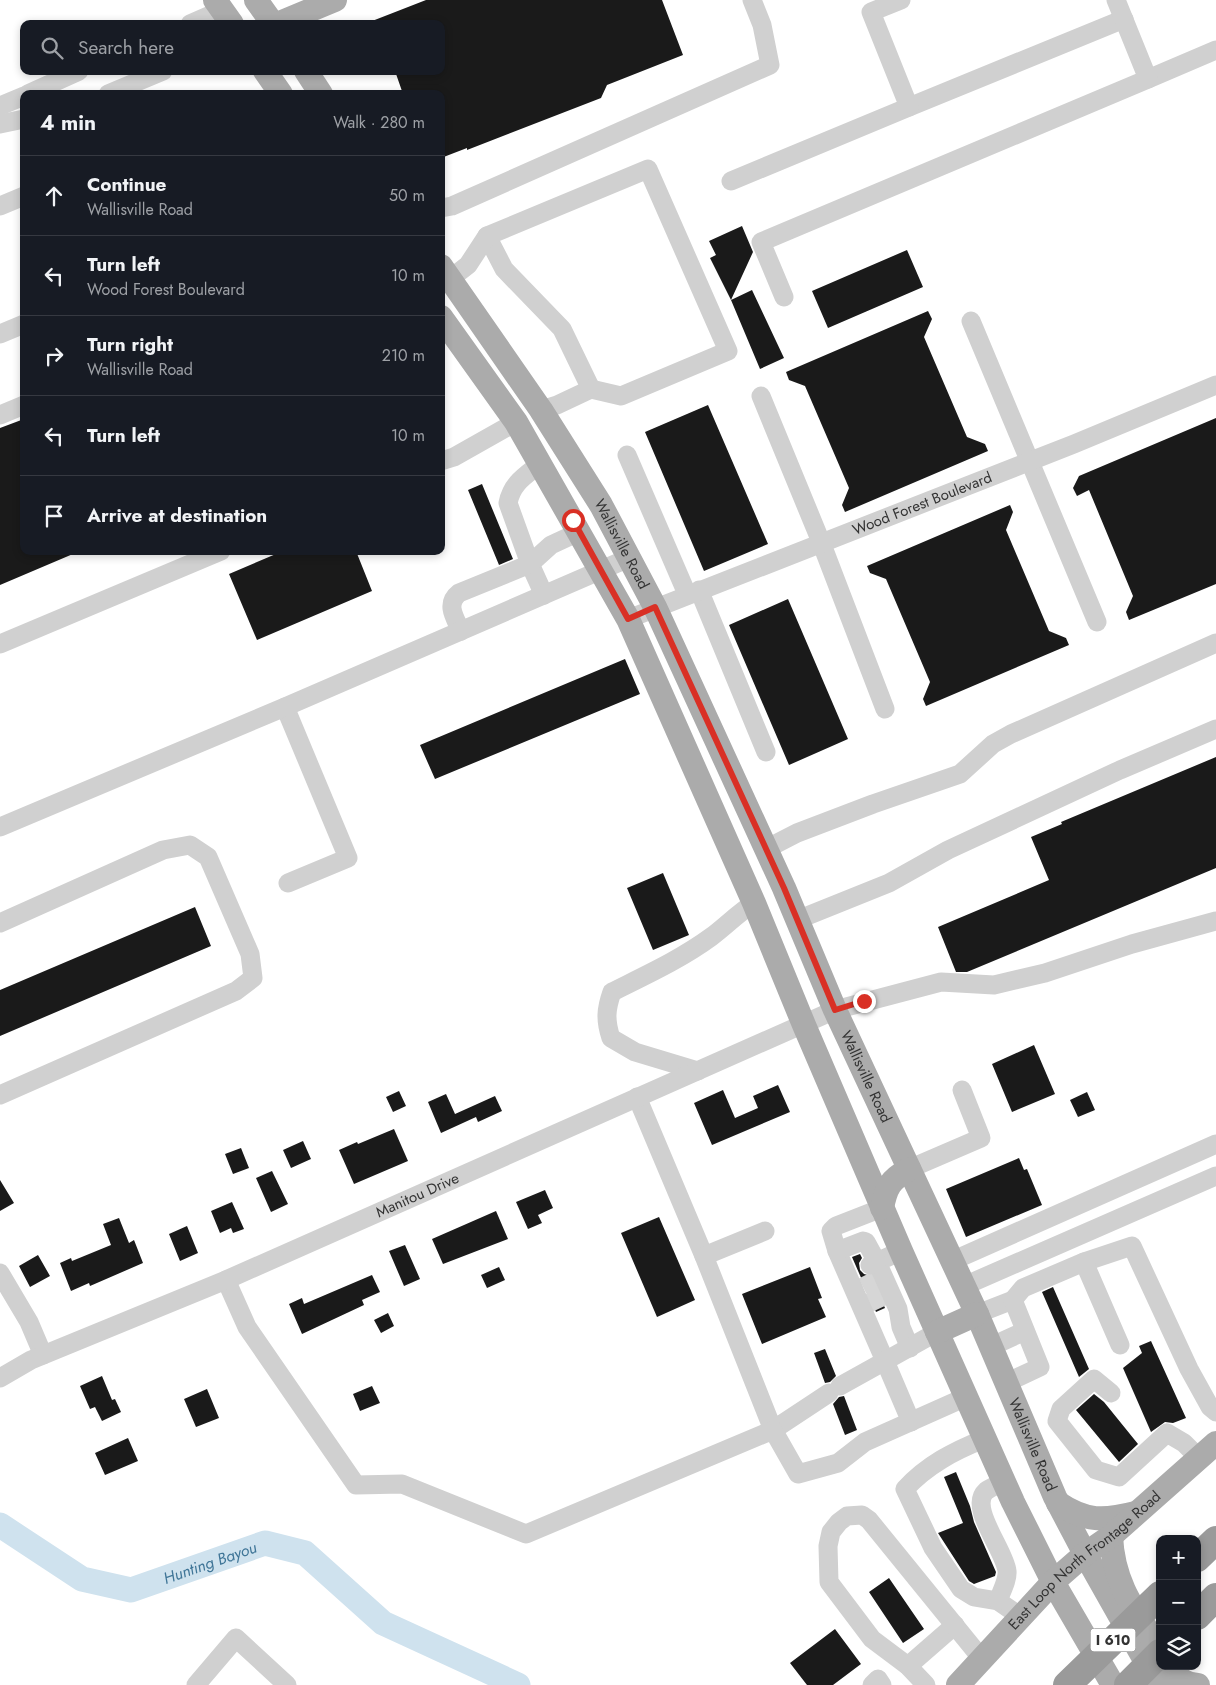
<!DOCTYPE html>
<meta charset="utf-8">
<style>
:root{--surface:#171b24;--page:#20242c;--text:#f1f3f6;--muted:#9ea1a6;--line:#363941}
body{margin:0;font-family:Jost,sans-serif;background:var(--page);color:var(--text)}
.controls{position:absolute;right:15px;bottom:15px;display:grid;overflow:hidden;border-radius:10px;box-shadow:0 2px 8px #0003}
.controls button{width:45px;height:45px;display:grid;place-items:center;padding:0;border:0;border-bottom:1px solid var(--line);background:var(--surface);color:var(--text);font:25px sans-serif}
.stop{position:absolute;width:15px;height:15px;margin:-11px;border:4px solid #d93025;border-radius:50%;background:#fff}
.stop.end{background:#d93025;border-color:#fff;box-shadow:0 1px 5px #0008}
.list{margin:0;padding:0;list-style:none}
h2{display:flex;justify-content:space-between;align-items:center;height:65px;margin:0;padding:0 20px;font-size:21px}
h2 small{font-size:16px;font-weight:400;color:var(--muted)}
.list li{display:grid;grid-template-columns:32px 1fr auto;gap:15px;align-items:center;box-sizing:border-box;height:80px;padding:0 20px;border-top:1px solid var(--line)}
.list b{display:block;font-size:19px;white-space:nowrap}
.list p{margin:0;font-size:16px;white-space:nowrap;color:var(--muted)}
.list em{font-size:16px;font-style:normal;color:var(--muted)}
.icon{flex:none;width:28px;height:28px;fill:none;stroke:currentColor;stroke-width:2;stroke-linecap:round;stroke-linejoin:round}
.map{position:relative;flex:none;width:1216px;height:1685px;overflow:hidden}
.search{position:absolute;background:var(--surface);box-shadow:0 2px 8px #0003;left:20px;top:20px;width:425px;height:55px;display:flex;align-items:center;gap:12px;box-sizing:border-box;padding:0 18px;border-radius:10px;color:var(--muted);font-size:19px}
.panel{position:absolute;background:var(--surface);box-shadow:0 2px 8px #0003;left:20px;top:90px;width:425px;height:465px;border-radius:10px}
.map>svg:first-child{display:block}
</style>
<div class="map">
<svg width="1216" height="1685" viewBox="0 0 1216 1685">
<rect width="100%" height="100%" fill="#fff"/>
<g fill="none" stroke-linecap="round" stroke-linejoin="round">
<!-- river -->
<path stroke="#cfe2ee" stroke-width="25" id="s1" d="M0,1525L82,1579L131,1590L265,1543L305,1553L383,1623L518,1685"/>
</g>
<!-- building -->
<path fill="#1a1a1a" d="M426,0H662L683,55L607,85L601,98L467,150V148L441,158V94H403L395,71H441V24L367,23Z
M742,226L753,252L731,300L710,258L716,255L709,241Z
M907,250L923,287L828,328L812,291Z
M752,290L784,358L760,369L731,300Z
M928,311L932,319L924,337L967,437L985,444L988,451L845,512L842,505L849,488L805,386L789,380L786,372Z
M708,405L768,544L704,571L645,432Z
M1216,418V584L1129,620L1126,612L1133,596L1089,490L1077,496L1073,488L1079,476Z
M24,419V551H80L0,585V428Z
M482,484L513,559L499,565L468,490Z
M1010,505L1013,512L1006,530L1049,631L1066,638L1069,645L926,706L923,699L930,682L886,579L870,573L867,566Z
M283,551H356L372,591L257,640L229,574Z
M788,599L848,739L789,765L729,625Z
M625,659L640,694L435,779L420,745Z
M1216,757V868L967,972H956L938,927L1049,880L1031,837L1062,824L1061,822Z
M663,873L689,935L653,950L627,888Z
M195,907L211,946L0,1036V990Z
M1034,1045L1055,1094L1012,1112L992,1064Z
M778,1085L790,1112L712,1145L694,1103L723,1090L735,1118L758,1108L753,1096Z
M399,1091L406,1106L393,1112L386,1097Z
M1087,1092L1095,1110L1078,1117L1070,1100Z
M446,1094L455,1114L495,1096L502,1111L478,1122L476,1117L441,1133L428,1102Z
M394,1129L408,1161L354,1184L339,1150L357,1142L358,1144Z
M303,1141L311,1159L291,1168L283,1150Z
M241,1148L249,1168L233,1174L225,1154Z
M1019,1158L1024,1170L1027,1169L1042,1205L966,1237L946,1189Z
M272,1171L288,1204L271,1212L256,1178Z
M0,1180L14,1203L0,1211Z
M545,1190L553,1208L538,1215L542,1223L528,1229L516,1202Z
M232,1202L244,1229L233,1233L231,1228L220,1233L211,1211Z
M496,1211L508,1239L443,1264L432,1239Z
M659,1217L695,1300L657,1317L621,1233Z
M119,1218L129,1243L134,1240L143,1263L90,1286L89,1283L71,1291L60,1263L71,1258L72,1261L111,1245L103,1224Z
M187,1226L198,1253L180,1261L169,1234Z
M405,1245L420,1279L404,1286L389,1251Z
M860,1254L862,1258L859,1263L860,1270L864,1274L871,1276L885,1308L876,1312L852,1257Z
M38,1255L50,1276L30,1287L19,1266Z
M499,1267L505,1280L487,1288L481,1275Z
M810,1267L822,1298L818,1299L826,1317L762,1344L742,1294Z
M372,1275L380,1292L362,1300L364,1305L302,1334L289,1304L302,1298L304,1304Z
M1053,1287L1089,1369L1079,1377L1042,1292Z
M388,1313L394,1326L381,1333L374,1320Z
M1151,1341L1186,1418L1173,1423L1165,1422L1151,1432L1123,1368L1142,1353L1139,1346Z
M825,1349L836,1376L830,1382L825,1383L814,1353Z
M102,1376L112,1400L115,1399L121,1412L102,1421L95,1407L90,1409L80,1386Z
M372,1386L380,1403L360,1411L353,1394Z
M207,1389L219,1418L196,1427L184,1399Z
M1094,1394L1104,1402L1138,1444L1119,1462L1076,1410Z
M844,1396L857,1430L845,1435L833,1404L839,1397Z
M128,1438L138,1461L105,1475L95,1453Z
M956,1472L970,1506L974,1522L996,1572L995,1576L974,1584L969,1581L938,1533L963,1523L944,1477Z
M889,1578L924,1629L903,1643L869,1592Z
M835,1629L861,1664L833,1685H807L790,1663Z"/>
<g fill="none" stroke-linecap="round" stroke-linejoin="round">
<!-- minor-tunnel -->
<path stroke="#d6d6d6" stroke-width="19" stroke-dasharray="19 9" stroke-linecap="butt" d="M863,1287L877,1280
M869,1303L884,1296"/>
<!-- minor -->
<g stroke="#d0d0d0" stroke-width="19">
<path d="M190,24L222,10"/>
<path d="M1148,79L1216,50"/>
<path d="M28,94L79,71"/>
<path d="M108,94L163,71"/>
<path d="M0,106L24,96"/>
<path d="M909,107L1124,19"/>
<path d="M0,124L24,119"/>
<path d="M731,181L909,107L871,12L901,0"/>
<path d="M0,206L24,196"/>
<path d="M441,208L452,206L770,65L762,25L752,0"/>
<path d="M487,236L504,269L562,329L591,389"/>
<path d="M450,279L468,265L487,236L648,169L728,351L621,396L591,389L557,405L541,410"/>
<path d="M784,297L761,242L1148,79L1116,0"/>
<path d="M971,321L1097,622"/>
<path d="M0,334L24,324"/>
<path d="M761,396L821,542L885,709"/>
<path d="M0,415L24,405"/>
<path d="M627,455L687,594"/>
<path d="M441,461L454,457L516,422"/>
<path d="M540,464C525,476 512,483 508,503L530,564L544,595"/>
<path d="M699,590L766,752"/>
<path id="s2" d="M628,619L1074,444L1216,385"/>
<path d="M461,631C455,618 445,604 459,593L530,564L551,545L579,532"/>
<path d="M0,644L221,551"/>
<path d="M285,707L348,858L288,883"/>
<path d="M0,827L285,707L629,558"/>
<path d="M766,849L797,833L873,804L960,774L993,744L1011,734L1216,643"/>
<path d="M797,920L889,883L948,850L1120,770L1216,729"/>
<path d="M0,923L163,850L190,845L208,857L250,954L253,978L236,991L0,1095"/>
<path d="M698,1071L635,1052L611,1038C605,1020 606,1009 612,992C646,975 681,959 711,937C726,926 738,913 754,903"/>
<path d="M637,1097L704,1256L773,1430L829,1393"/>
<path d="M909,1169L981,1138L962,1090"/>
<path d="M837,1251L885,1361L840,1386"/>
<path d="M901,1251L877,1262L898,1309L901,1327L910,1348"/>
<path d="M704,1256L765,1231"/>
<path d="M952,1261L1216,1144"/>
<path d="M1084,1262L1132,1246L1189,1369L1210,1407L1216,1412"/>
<path d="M870,1265L877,1262L866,1242L863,1241L837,1251L831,1231L836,1226L882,1208"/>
<path d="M0,1273L29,1322L43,1355"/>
<path d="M226,1280L247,1327L356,1485L402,1484L526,1534L773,1430L798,1474L838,1463L865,1442L966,1397"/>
<path d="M964,1286L1216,1176"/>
<path d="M977,1314L1013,1300"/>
<path d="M990,1347L1025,1331"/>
<path id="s3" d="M0,1378L31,1360L226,1280L835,1010L941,982L994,985L1045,973L1132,944L1216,921"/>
<path d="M1006,1383L1040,1367L1013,1300L1023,1288L1084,1262L1120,1345"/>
<path d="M1111,1393L1094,1379L1061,1409L1057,1421L1096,1470L1119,1477L1167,1433L1184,1443L1199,1458"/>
<path d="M911,1422L885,1361L937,1332"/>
<path d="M984,1439C954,1451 927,1465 905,1489L933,1548L961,1589L974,1597L998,1601L1021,1617"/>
<path d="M998,1601C1001,1592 1008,1580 1007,1571C1005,1551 968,1507 986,1491C991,1487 998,1485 1004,1482"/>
<path d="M908,1666L955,1625"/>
<path d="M196,1685L236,1638L287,1685"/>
<path d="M872,1685L878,1679L882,1685"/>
<path d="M926,1685L908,1666L872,1639L829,1582L828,1546L831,1532L839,1522L847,1516L862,1515L869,1520L982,1659"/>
</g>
<!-- major -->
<g stroke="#ababab" stroke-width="24">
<path d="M215,0L232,24"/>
<path d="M256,0L273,24"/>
<path d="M277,24L335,0"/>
<path d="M265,71L281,94"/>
<path d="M306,71L321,94"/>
<path id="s4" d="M441,266L541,410L601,505L655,607L784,888L835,1010L977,1314L1055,1497L1085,1554L1159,1685"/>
<path d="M441,317L516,422L628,619L754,903L804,1025L901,1251L1013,1502L1053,1582L1113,1685"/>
<path d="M882,1208C886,1187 890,1180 909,1169"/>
<path d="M937,1332L977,1314"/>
<path d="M1058,1503C1086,1522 1104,1521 1136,1513"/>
<path d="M1111,1536C1113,1584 1135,1611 1160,1650"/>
<path d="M1170,1666C1177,1678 1184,1684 1198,1685"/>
<path id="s5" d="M958,1685L1053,1582L1085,1554L1111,1536L1216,1443"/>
</g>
<!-- highway -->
<path stroke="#9a9a9a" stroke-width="28" d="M1197,1558L1216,1540
M1197,1616L1216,1597"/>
<!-- highway-bridge -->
<path stroke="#9a9a9a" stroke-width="28" d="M1067,1685L1160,1595
M1128,1685L1160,1653"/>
</g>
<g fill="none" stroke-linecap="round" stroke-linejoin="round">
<!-- route -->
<path stroke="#d93025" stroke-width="6" d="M573,520L628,619L655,607L784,888L835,1010L864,1001"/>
</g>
<g text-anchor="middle" stroke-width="5" stroke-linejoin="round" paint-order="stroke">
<!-- shield labels -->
<rect fill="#fff" stroke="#707070" stroke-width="1" x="1090.5" y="1628.5" width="45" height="23" rx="4"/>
<g font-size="14" font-weight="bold" fill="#333">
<text x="1113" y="1645">I 610</text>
</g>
<!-- street labels -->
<g font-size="15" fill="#333" stroke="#fff">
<text dy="5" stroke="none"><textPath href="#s2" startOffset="316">Wood Forest Boulevard</textPath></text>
<text dy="5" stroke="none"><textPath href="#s4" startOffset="332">Wallisville Road</textPath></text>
<text dy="5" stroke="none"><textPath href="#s4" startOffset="918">Wallisville Road</textPath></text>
<text dy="5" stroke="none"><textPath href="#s3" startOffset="456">Manitou Drive</textPath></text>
<text dy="5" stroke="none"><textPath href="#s4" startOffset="1322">Wallisville Road</textPath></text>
<text dy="5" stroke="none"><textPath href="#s5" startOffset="178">East Loop North Frontage Road</textPath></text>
</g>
<!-- water labels -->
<g font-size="16" font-style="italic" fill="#3f7597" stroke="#fff">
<text dy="6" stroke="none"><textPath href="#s1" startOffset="232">Hunting Bayou</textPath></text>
</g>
</g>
</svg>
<div class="controls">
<button>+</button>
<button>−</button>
<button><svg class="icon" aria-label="layers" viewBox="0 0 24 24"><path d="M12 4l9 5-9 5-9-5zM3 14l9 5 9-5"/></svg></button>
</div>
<div class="stop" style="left:573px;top:520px"></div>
<div class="stop end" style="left:864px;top:1001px"></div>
<div class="search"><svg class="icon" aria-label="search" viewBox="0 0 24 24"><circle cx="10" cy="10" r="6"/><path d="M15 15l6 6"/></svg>Search here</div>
<section class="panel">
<h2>4 min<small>Walk · 280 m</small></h2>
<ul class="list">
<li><svg class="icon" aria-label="ahead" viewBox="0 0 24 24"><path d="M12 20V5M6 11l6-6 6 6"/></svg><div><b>Continue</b><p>Wallisville Road</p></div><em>50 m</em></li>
<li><svg class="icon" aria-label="left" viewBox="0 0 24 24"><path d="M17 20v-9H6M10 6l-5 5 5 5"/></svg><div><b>Turn left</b><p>Wood Forest Boulevard</p></div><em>10 m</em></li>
<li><svg class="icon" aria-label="right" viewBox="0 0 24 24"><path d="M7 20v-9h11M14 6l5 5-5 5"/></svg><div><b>Turn right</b><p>Wallisville Road</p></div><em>210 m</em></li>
<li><svg class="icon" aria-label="left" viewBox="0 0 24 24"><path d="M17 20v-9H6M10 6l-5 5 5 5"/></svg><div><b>Turn left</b></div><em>10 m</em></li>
<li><svg class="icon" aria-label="arrive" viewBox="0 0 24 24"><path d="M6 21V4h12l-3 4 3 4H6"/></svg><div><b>Arrive at destination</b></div></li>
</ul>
</section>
</div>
